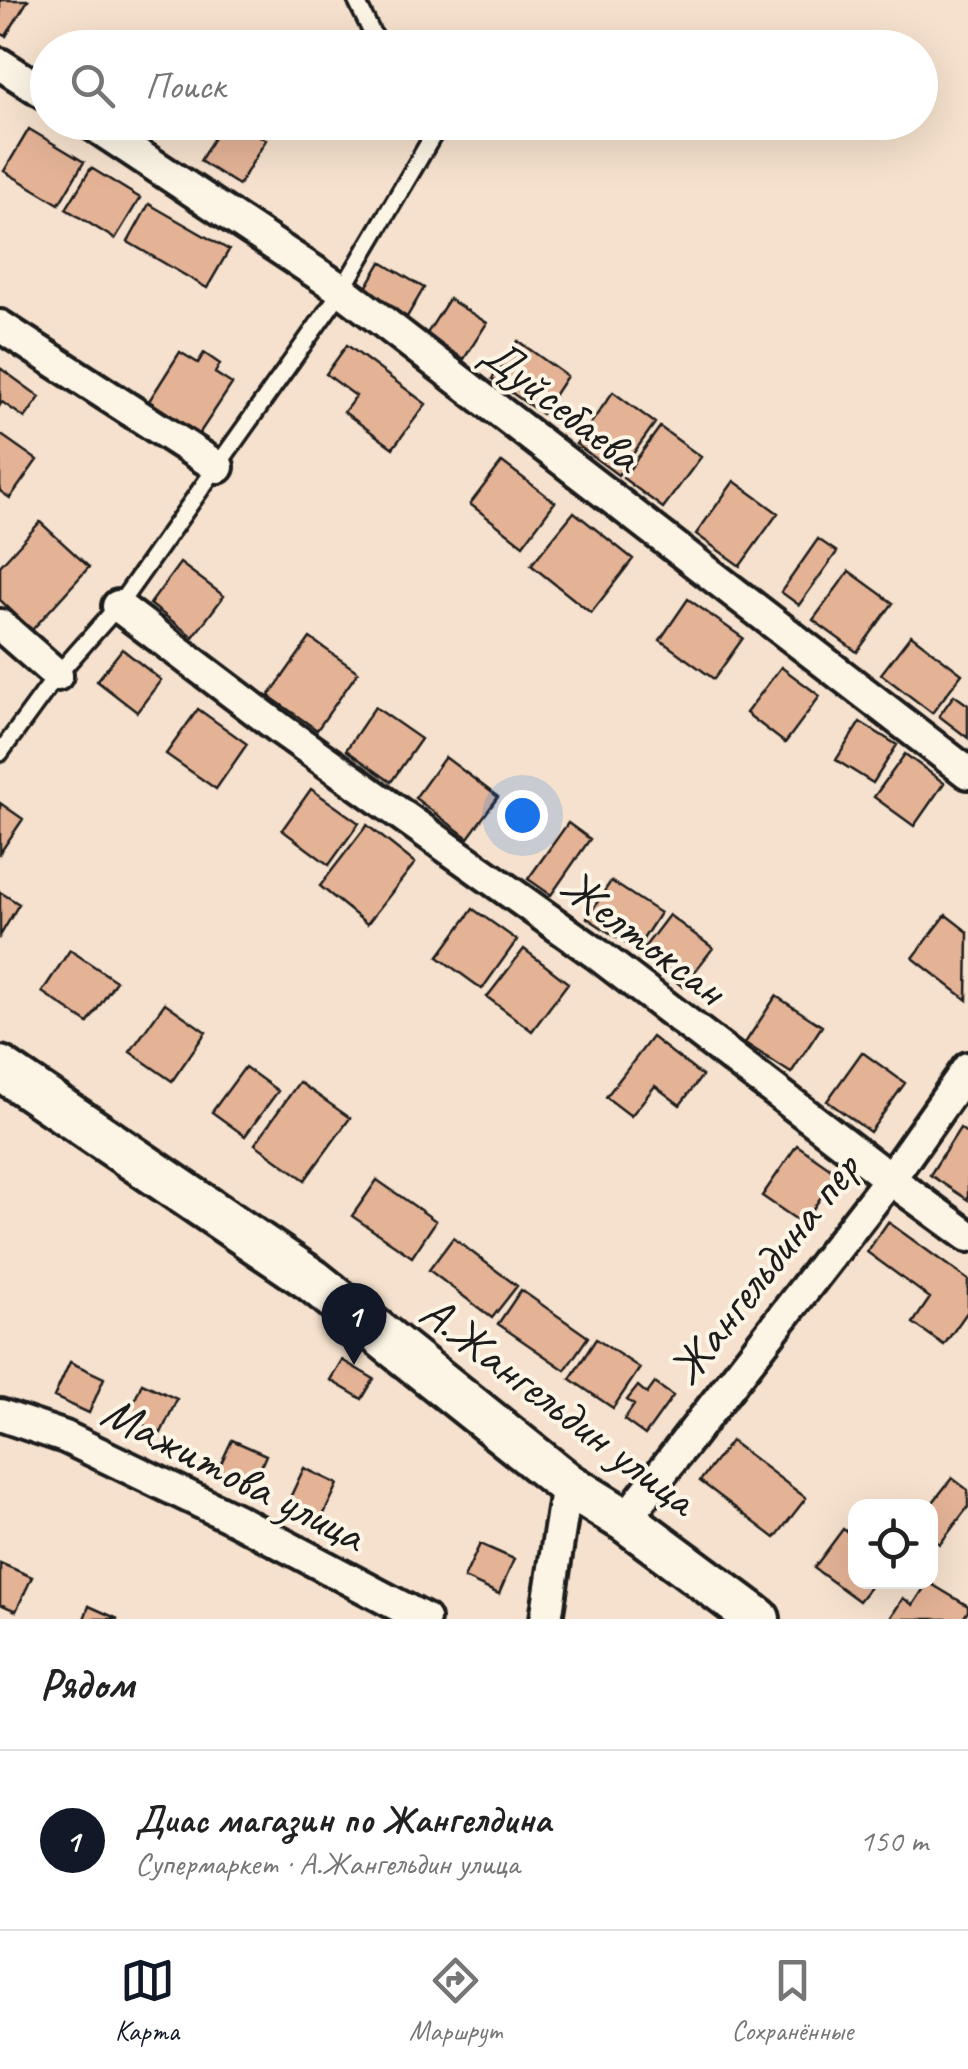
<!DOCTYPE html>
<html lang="ru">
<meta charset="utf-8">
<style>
:root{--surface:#fff;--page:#f2f2f2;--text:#222;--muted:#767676;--line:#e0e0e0;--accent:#111827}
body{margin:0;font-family:Caveat,sans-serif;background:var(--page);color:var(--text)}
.controls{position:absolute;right:30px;bottom:30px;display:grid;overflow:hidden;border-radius:20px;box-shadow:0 10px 40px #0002}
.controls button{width:90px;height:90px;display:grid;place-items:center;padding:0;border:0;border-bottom:2px solid var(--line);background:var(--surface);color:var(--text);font:50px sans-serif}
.you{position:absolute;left:522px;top:815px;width:35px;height:35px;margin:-25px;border:8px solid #fff;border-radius:50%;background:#1a73e8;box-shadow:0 0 0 15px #1a73e833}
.badge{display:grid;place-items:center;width:65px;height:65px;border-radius:50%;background:var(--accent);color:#fff;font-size:32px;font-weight:700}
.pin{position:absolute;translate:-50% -82px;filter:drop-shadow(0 2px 5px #0008)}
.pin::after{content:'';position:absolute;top:52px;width:35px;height:30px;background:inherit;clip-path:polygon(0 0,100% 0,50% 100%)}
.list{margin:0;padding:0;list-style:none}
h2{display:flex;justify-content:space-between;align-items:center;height:130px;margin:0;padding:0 40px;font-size:42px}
h2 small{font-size:32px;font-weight:400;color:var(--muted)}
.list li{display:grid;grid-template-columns:65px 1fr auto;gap:30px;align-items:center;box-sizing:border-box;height:180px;padding:0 40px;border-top:2px solid var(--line)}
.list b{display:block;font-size:38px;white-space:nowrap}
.list p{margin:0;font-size:32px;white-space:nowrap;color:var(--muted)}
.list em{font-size:32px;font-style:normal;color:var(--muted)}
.icon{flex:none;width:55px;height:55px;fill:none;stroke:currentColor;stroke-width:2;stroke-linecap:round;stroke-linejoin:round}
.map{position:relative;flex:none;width:968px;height:1619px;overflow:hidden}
.search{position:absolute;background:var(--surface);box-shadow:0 10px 40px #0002;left:30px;right:30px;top:30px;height:110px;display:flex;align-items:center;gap:25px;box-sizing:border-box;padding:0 35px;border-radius:55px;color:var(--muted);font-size:38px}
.sheet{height:310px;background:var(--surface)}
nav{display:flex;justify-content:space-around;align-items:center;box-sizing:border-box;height:140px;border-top:2px solid var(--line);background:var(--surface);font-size:28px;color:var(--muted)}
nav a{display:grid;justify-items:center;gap:5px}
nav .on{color:var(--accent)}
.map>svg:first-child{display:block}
</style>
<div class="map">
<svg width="968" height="1619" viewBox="0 0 968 1619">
<rect width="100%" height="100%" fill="#f5e1cd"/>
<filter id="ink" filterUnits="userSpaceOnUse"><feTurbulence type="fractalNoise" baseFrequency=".01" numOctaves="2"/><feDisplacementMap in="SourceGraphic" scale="20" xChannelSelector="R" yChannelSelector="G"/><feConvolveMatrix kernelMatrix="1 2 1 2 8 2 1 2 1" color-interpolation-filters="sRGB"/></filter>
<g filter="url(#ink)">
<!-- building -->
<path fill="#e4b396" stroke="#1c1c1c" stroke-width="2.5" d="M0,0H28L6,36L0,33Z
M223,122H237L266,140L239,185L200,161Z
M29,129L84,162L59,204L4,171Z
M91,168L140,198L115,239L66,209Z
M149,204L229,250L207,288L128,242Z
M381,262L424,288L407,317L364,291Z
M449,299L487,323L464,359L426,335Z
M518,341L567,376L542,414L492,379Z
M347,345L426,404L393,448L344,412L356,396L326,374Z
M180,352L198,363L204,353L220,364L215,373L232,384L199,434L149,401Z
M0,368L40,397L25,418L2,402L0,405Z
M613,392L655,423L618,475L576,444Z
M660,427L701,457L663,508L623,478Z
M0,434L37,460L10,498L0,491Z
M502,462L555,502L523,545L470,504Z
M734,481L778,513L740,566L696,534Z
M574,512L633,559L591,613L531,565Z
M40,522L89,567L32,630L0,600V566Z
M818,539L837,552L799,605L781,592Z
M180,563L224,596L193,637L150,604Z
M849,571L893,603L857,652L813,620Z
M688,599L743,638L714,679L660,640Z
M911,635L962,674L932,713L881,674Z
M310,638L358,672L317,730L269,696Z
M122,649L161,680L137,712L97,681Z
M781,667L820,696L785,743L746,713Z
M954,695L968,705V738L939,716Z
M375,707L421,739L391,782L346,750Z
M198,709L247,744L216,789L166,754Z
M860,722L897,745L873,783L836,760Z
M905,754L944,783L914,826L874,797Z
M445,757L498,797L468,838L415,798Z
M311,789L359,823L329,865L282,830Z
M0,803L23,819L0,853Z
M568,823L590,839L551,895L528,879Z
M367,825L415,863L367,924L320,886Z
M611,881L660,913L636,950L587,918Z
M0,892L19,904L0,936Z
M473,909L517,940L482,989L438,957Z
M669,915L713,948L683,987L640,953Z
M946,915L968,932L967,1000L913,958Z
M524,949L568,983L532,1031L487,997Z
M70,950L116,981L88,1023L42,992Z
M776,996L822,1026L791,1073L745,1043Z
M165,1003L206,1032L172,1081L130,1052Z
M652,1037L702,1076L680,1105L655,1086L631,1116L606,1097Z
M862,1052L905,1083L870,1132L827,1101Z
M245,1067L278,1091L245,1136L212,1112Z
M299,1082L350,1118L305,1180L255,1144Z
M960,1128L968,1134V1200L930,1175Z
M797,1145L837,1173L803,1224L762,1196Z
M377,1180L436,1221L412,1257L352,1216Z
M888,1222L968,1280V1311L944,1345L913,1323L930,1298L867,1252Z
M453,1238L517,1286L492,1318L429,1270Z
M521,1290L588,1337L565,1370L498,1324Z
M596,1339L640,1368L613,1408L570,1379Z
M342,1360L374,1379L362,1399L330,1380Z
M70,1362L104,1378L89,1413L54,1397Z
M142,1383L177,1399L161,1433L127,1418Z
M655,1383L673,1396L645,1435L624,1420L634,1405L627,1400L638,1386L647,1394Z
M232,1440L266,1455L251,1490L216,1474Z
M731,1441L806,1498L775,1538L700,1481Z
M304,1468L338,1484L322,1518L288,1502Z
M952,1478L968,1490V1507L940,1544L930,1537V1506Z
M843,1529L856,1538V1582H874L859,1601L814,1568Z
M480,1544L514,1559L499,1594L464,1578Z
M0,1563L32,1577L16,1611L0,1604Z
M928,1582L968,1606V1611L963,1619H894L891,1617L903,1598L913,1605Z
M89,1606L118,1619H84Z"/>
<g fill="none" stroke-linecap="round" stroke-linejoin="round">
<!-- lane casing -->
<g stroke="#1c1c1c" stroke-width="22">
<path id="lane" d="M356,0L372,33L384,48
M0,753L57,675L118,606L342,290L441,122"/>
</g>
<!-- street casing -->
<g stroke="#1c1c1c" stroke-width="38">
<path id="street" d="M0,64L48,95
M89,122L342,290L968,773
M0,326L218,467
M118,606L282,730L597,954L890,1179L968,1236
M0,625L57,675
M0,1415L65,1437L235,1519L424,1619
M625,1520L890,1179L968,1068
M546,1619L567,1484"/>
</g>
<!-- secondary casing -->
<g stroke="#1c1c1c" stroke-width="50">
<path id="secondary" d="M0,1068L312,1280L567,1484L625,1520L758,1619"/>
</g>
<!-- lane -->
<use href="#lane" stroke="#fcf5e5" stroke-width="15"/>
<!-- street -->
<use href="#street" stroke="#fcf5e5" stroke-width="30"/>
<!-- secondary -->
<use href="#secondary" stroke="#fcf5e5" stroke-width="42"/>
</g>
</g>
<g text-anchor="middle" stroke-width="8" stroke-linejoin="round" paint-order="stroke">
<!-- street labels -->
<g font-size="48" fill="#1c1c1c" stroke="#fcf5e5">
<text transform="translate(562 403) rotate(38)" y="17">Дуйсебаева</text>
<text transform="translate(644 936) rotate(37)" y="17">Желтоксан</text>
<text transform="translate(763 1268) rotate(-52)" y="17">Жангельдина пер</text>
<text transform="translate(559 1404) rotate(37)" y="17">А.Жангельдин улица</text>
<text transform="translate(234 1472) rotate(27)" y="17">Мажитова улица</text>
</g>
</g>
</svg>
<div class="controls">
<button><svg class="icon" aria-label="locate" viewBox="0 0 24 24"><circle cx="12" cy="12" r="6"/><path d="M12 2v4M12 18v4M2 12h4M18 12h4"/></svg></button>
</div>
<div class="you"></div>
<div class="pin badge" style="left:354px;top:1365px">1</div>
<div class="search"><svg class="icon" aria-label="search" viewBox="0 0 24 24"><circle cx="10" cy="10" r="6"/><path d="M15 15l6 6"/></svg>Поиск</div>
</div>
<section class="sheet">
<h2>Рядом<small></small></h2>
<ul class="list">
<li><span class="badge">1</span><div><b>Диас магазин по Жангелдина</b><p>Супермаркет · А.Жангельдин улица</p></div><em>150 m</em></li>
</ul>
</section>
<nav>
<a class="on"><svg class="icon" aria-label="map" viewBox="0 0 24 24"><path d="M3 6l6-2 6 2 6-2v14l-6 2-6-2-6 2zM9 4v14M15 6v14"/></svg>Карта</a>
<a><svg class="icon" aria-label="directions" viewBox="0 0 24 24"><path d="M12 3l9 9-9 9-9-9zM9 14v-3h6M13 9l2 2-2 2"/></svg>Маршрут</a>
<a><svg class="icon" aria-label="saved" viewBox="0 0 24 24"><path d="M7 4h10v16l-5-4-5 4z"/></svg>Сохранённые</a>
</nav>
